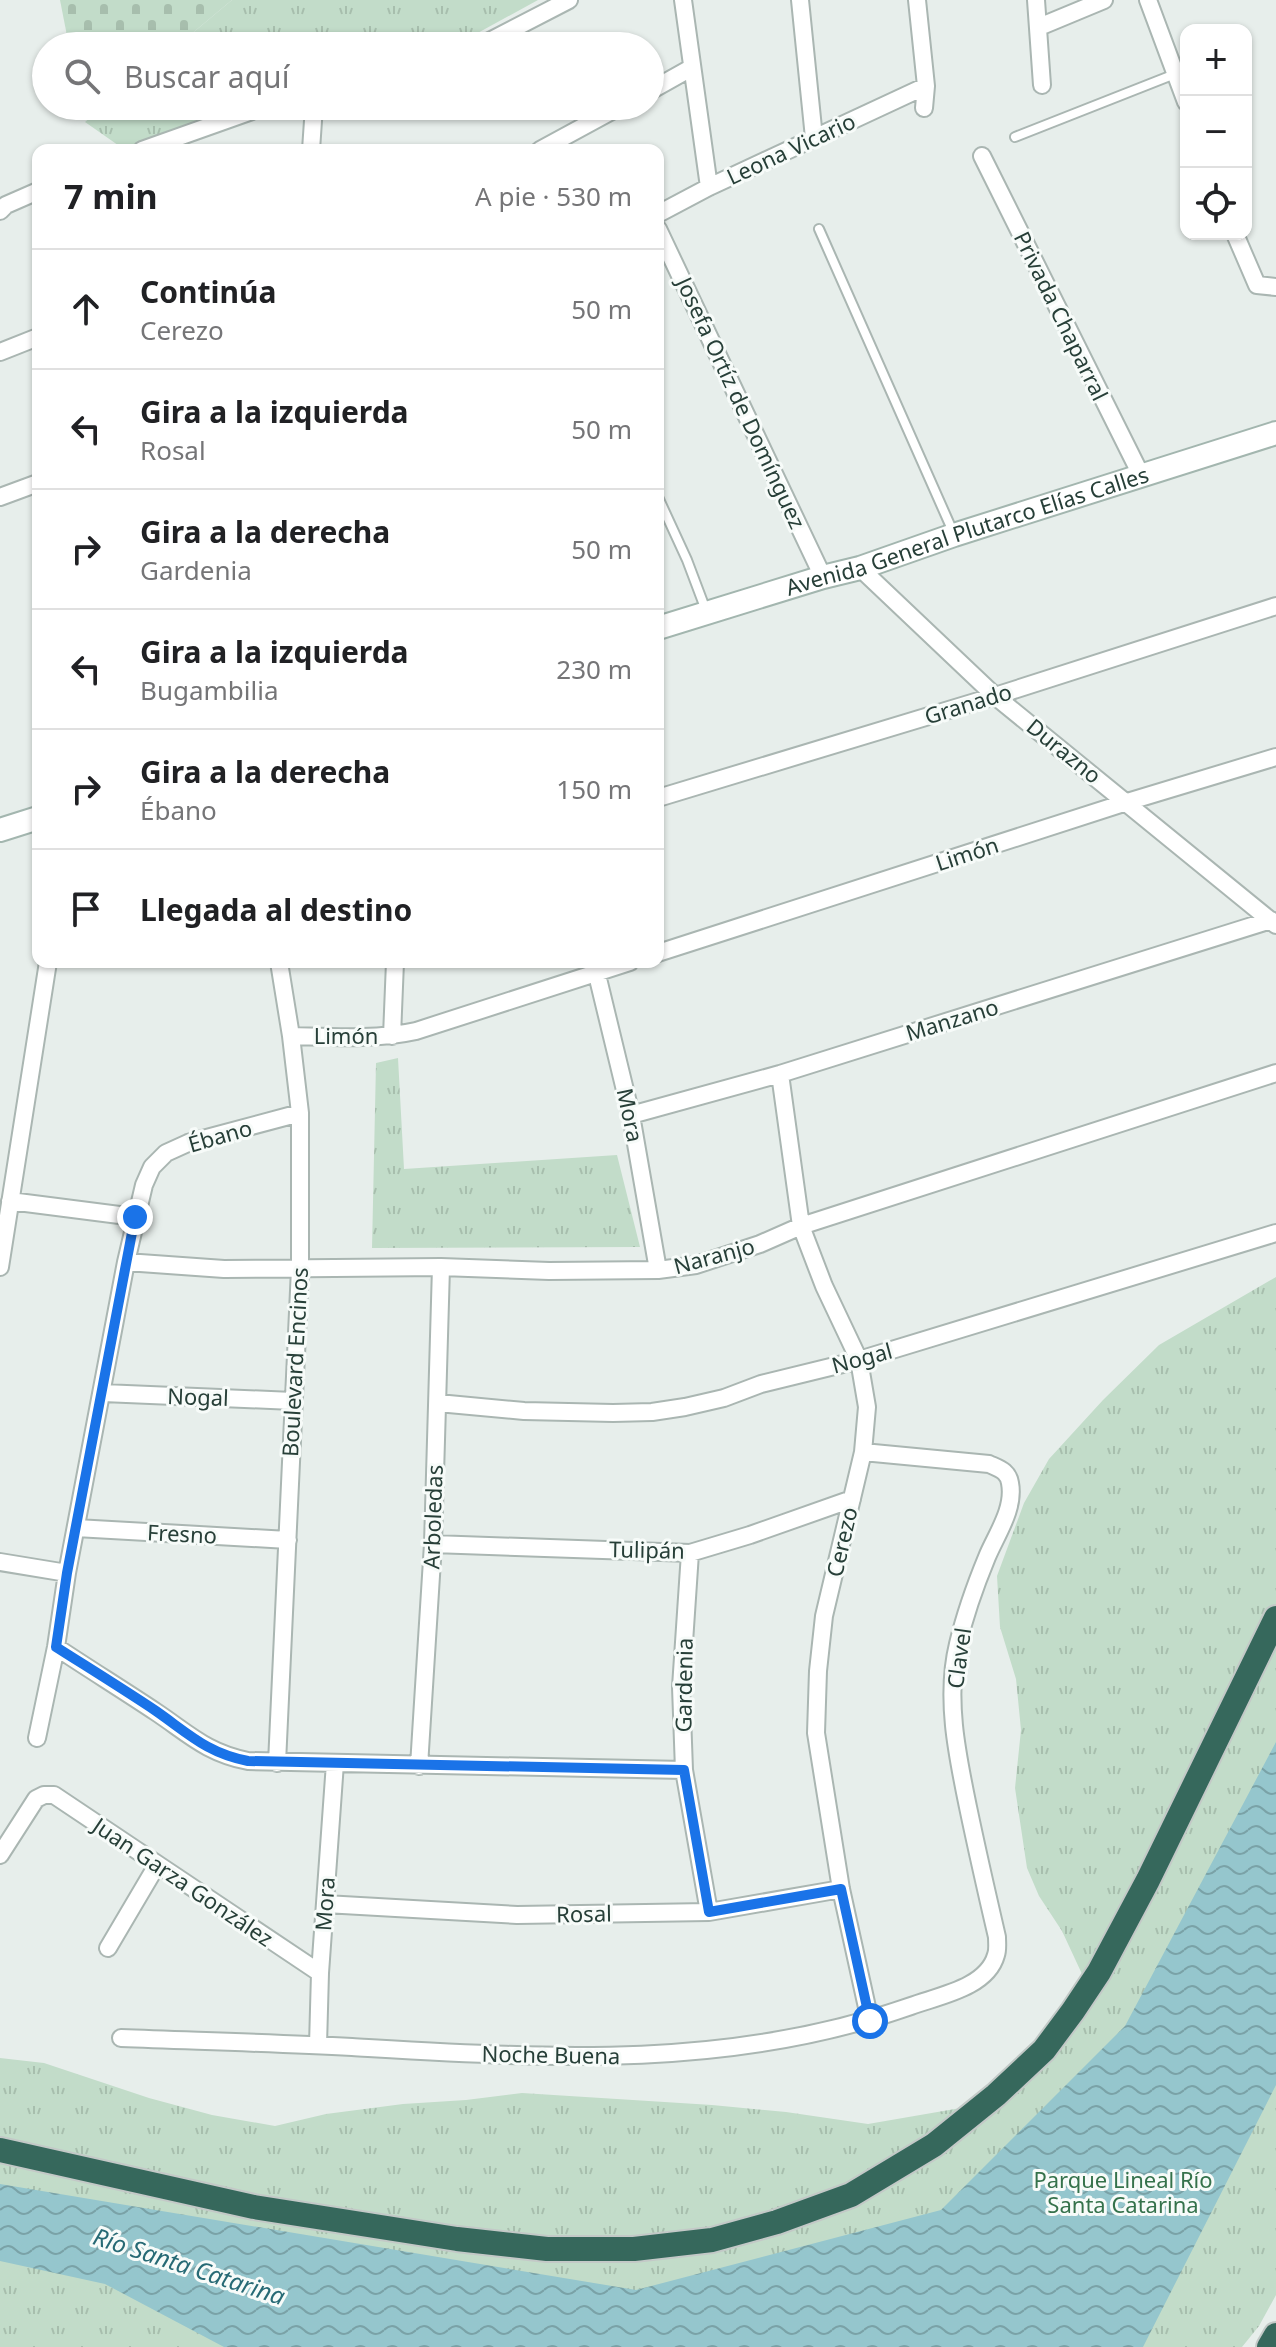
<!DOCTYPE html>
<html lang="es">
<meta charset="utf-8">
<style>
:root{--surface:#fff;--page:#f6f6f6;--text:#202124;--muted:#757577;--line:#e0e0e0}
body{margin:0;font-family:"Noto Sans",sans-serif;background:var(--page);color:var(--text)}
.controls{position:absolute;right:24px;top:24px;display:grid;overflow:hidden;border-radius:16px;box-shadow:0 2px 6px #0004}
.controls button{width:72px;height:72px;display:grid;place-items:center;padding:0;border:0;border-bottom:2px solid var(--line);background:var(--surface);color:var(--text);font:40px sans-serif}
.stop{position:absolute;width:24px;height:24px;margin:-18px;border:6px solid #1a73e8;border-radius:50%;background:#fff}
.stop.end{background:#1a73e8;border-color:#fff;box-shadow:0 2px 8px #0008}
.list{margin:0;padding:0;list-style:none}
h2{display:flex;justify-content:space-between;align-items:center;height:104px;margin:0;padding:0 32px;font-size:34px}
h2 small{font-size:26px;font-weight:400;color:var(--muted)}
.list li{display:grid;grid-template-columns:52px 1fr auto;gap:24px;align-items:center;box-sizing:border-box;height:120px;padding:0 32px;border-top:2px solid var(--line)}
.list b{display:block;font-size:30px;white-space:nowrap}
.list p{margin:0;font-size:26px;white-space:nowrap;color:var(--muted)}
.list em{font-size:26px;font-style:normal;color:var(--muted)}
.icon{flex:none;width:44px;height:44px;fill:none;stroke:currentColor;stroke-width:2;stroke-linecap:round;stroke-linejoin:round}
.map{position:relative;flex:none;width:1276px;height:2347px;overflow:hidden}
.search{position:absolute;background:var(--surface);box-shadow:0 2px 6px #0004;left:32px;top:32px;width:632px;height:88px;display:flex;align-items:center;gap:20px;box-sizing:border-box;padding:0 28px;border-radius:44px;color:var(--muted);font-size:30px}
.panel{position:absolute;background:var(--surface);box-shadow:0 2px 6px #0004;left:32px;top:144px;width:632px;height:824px;border-radius:16px}
.map>svg:first-child{display:block}
</style>
<div class="map">
<svg width="1276" height="2347" viewBox="0 0 1276 2347">
<defs>
<pattern id="cemetery-stones" width="16" height="16" patternUnits="userSpaceOnUse" patternTransform="scale(2)"><rect width="16" height="16" fill="#c2dcc9"/><path d="M2 7V4a2 2 0 0 1 4 0v3zM10 15v-3a2 2 0 0 1 4 0v3z" fill="#a7bead"/></pattern>
<pattern id="park-tufts" width="24" height="20" patternUnits="userSpaceOnUse" patternTransform="scale(2)"><rect width="24" height="20" fill="#c2dcc9"/><path d="M3 7l-1-3M5 7V3M7 7l1-3M15 17l-1-3M17 17v-4M19 17l1-3" fill="none" stroke="#a7bead"/></pattern>
<pattern id="water-waves" width="16" height="10" patternUnits="userSpaceOnUse" patternTransform="scale(2)"><rect width="16" height="10" fill="#95c6cd"/><path d="M0 5q4-4 8 0t8 0" fill="none" stroke="#7aa2a7"/></pattern>
</defs>
<rect width="100%" height="100%" fill="#e7eeeb"/>
<!-- cemetery -->
<path fill="url(#cemetery-stones)" d="M60,0H232L177,46H69Z"/>
<!-- park -->
<path fill="url(#park-tufts)" d="M232,0H538L454,46H177Z
M104,106H238L125,150L85,122Z
M398,1058L404,1169L617,1155L640,1247L372,1248L376,1063Z
M1276,1277V2295L1259,2326L1242,2347H0V2058L44,2063L149,2098L212,2115L275,2126L326,2114L403,2104L466,2100L522,2093L712,2105L786,2112L868,2124L978,2105L1084,2006L1082,1974L1062,1931L1039,1896L1027,1868L1015,1788L1021,1730L1016,1679L1000,1627L997,1576L1024,1503L1049,1459L1103,1400L1159,1345Z"/>
<!-- water -->
<path fill="url(#water-waves)" d="M1276,1742V2085L1143,2347H224L105,2284L0,2261V2184L636,2290L941,2210L1125,2026Z"/>
<g fill="none" stroke-linecap="round" stroke-linejoin="round">
<!-- lane casing -->
<g stroke="#aab6b2" stroke-width="12">
<path id="lane" d="M1015,137L1175,74
M819,229L954,534
M658,497L687,560L707,613"/>
</g>
<!-- street casing -->
<g stroke="#aab6b2" stroke-width="20">
<path id="street" d="M683,0L709,187
M800,0L814,138
M917,0L926,86L924,108
M1036,0L1042,85
M1148,0L1186,102
M1039,27L1104,0
M480,46L569,0
M650,91L691,68
M142,150L266,106
M311,150L314,106
M540,150L621,106
M982,156L1141,475
M0,211L6,205L38,191
M658,214L709,187L926,86
M658,229L823,577
M1235,234L1257,285L1276,287
M0,352L38,337
M0,497L38,483
M860,568L995,696L1276,925
M658,798L995,696L1276,606
M658,953L1127,802L1276,757
M594,962L631,1115L658,1270
M291,1036C333,1037 375,1040 416,1031L630,962
M392,1036L395,962
M780,1074L801,1226L824,1286L859,1360L867,1407L863,1452L824,1616L818,1671L816,1733L841,1889L870,2021
M631,1115L780,1074L1271,920
M10,1201L135,1217
M126,1262L224,1269L441,1267L549,1271L658,1270L696,1265L760,1244L801,1226L1276,1073
M0,1267L48,962
M103,1393L293,1401
M438,1403L524,1411L613,1413L652,1412L685,1407L724,1398L761,1384L859,1360L1276,1233
M76,1528L288,1540
M433,1544L690,1553L750,1535L852,1499
M690,1553L681,1687L684,1770L709,1912
M0,1562L67,1573
M56,1647C89,1669 123,1690 156,1712C189,1734 207,1753 248,1761L684,1770
M37,1738L56,1647L67,1573L126,1262L144,1185L152,1167L166,1153L188,1143L300,1113
M277,1763L300,1269V1113L291,1036L279,962
M419,1766L433,1544L441,1267
M0,1855L36,1799L44,1795H54L320,1973
M325,1904L517,1915L709,1912L841,1889
M108,1948L157,1865
M121,2038C198,2041 275,2043 352,2047C542,2058 727,2071 911,2006C938,1996 987,1988 996,1955C998,1950 997,1943 997,1937C987,1894 977,1850 968,1807C957,1754 945,1697 958,1644C965,1614 975,1586 987,1557C996,1535 1015,1509 1010,1483C1008,1471 1000,1469 989,1464L863,1452
M318,2045L320,1973L335,1763"/>
</g>
<!-- secondary casing -->
<g stroke="#a3b6af" stroke-width="26">
<g id="secondary">
<path id="s1" d="M658,628L823,577L860,568L954,535L1276,433"/>
<path d="M0,830L38,818"/>
</g>
</g>
<!-- highway casing -->
<g stroke="#c3c9c7" stroke-width="28">
<path id="highway" d="M0,2150L254,2207L457,2239L547,2249H634L712,2240L777,2222L851,2195L934,2145L996,2095L1044,2050L1073,2011L1099,1972L1148,1880L1276,1618
M1269,2347L1276,2335"/>
</g>
<!-- lane -->
<use href="#lane" stroke="#fff" stroke-width="8"/>
<!-- street -->
<use href="#street" stroke="#fff" stroke-width="16"/>
<!-- secondary -->
<use href="#secondary" stroke="#fff" stroke-width="22"/>
<!-- highway -->
<use href="#highway" stroke="#36685c" stroke-width="24"/>
</g>
<g fill="none" stroke-linecap="round" stroke-linejoin="round">
<!-- route -->
<path stroke="#1a73e8" stroke-width="10" d="M135,1217L67,1573L56,1647C89,1668 123,1689 156,1711C189,1734 207,1753 248,1761L684,1770L709,1912L841,1889L870,2021"/>
</g>
<g text-anchor="middle" stroke-width="6" stroke-linejoin="round" paint-order="stroke">
<!-- street labels -->
<g font-size="22" fill="#273f38" stroke="#f7fbf9">
<text transform="translate(791 149) rotate(-25)" y="8">Leona Vicario</text>
<text transform="translate(1061 316) rotate(64)" y="8">Privada Chaparral</text>
<text transform="translate(741 403) rotate(65)" y="8">Josefa Ortíz de Domínguez</text>
<text dy="8" stroke="none"><textPath href="#s1" startOffset="324">Avenida General Plutarco Elías Calles</textPath></text>
<text transform="translate(968 704) rotate(-17)" y="8">Granado</text>
<text transform="translate(1064 751) rotate(39)" y="8">Durazno</text>
<text transform="translate(967 854) rotate(-18)" y="8">Limón</text>
<text transform="translate(952 1020) rotate(-17)" y="8">Manzano</text>
<text x="346" y="1044">Limón</text>
<text transform="translate(630 1115) rotate(78)" y="8">Mora</text>
<text transform="translate(220 1136) rotate(-16)" y="8">Ébano</text>
<text transform="translate(714 1256) rotate(-15)" y="8">Naranjo</text>
<text transform="translate(862 1358) rotate(-15)" y="8">Nogal</text>
<text transform="translate(295 1362) rotate(-87)" y="8">Boulevard Encinos</text>
<text transform="translate(198 1397) rotate(2)" y="8">Nogal</text>
<text transform="translate(433 1517) rotate(-88)" y="8">Arboledas</text>
<text transform="translate(182 1534) rotate(3)" y="8">Fresno</text>
<text transform="translate(842 1542) rotate(-77)" y="8">Cerezo</text>
<text transform="translate(647 1550) rotate(1)" y="8">Tulipán</text>
<text transform="translate(959 1658) rotate(-82)" y="8">Clavel</text>
<text transform="translate(684 1685) rotate(-89)" y="8">Gardenia</text>
<text transform="translate(183 1882) rotate(34)" y="8">Juan Garza González</text>
<text transform="translate(325 1904) rotate(-86)" y="8">Mora</text>
<text transform="translate(584 1914) rotate(-1)" y="8">Rosal</text>
<text transform="translate(551 2055) rotate(1)" y="8">Noche Buena</text>
</g>
<!-- park labels -->
<g font-size="22" fill="#35724b" stroke="#f7fbf9">
<text x="1123" y="2188">Parque Lineal Río<tspan x="1123" dy="25">Santa Catarina</tspan></text>
</g>
<!-- water labels -->
<g font-size="24" font-style="italic" fill="#276a75" stroke="#f7fbf9">
<text transform="translate(189 2267) rotate(18)" y="8">Río Santa Catarina</text>
</g>
</g>
</svg>
<div class="controls">
<button>+</button>
<button>−</button>
<button><svg class="icon" aria-label="locate" viewBox="0 0 24 24"><circle cx="12" cy="12" r="6"/><path d="M12 2v4M12 18v4M2 12h4M18 12h4"/></svg></button>
</div>
<div class="stop" style="left:870px;top:2021px"></div>
<div class="stop end" style="left:135px;top:1217px"></div>
<div class="search"><svg class="icon" aria-label="search" viewBox="0 0 24 24"><circle cx="10" cy="10" r="6"/><path d="M15 15l6 6"/></svg>Buscar aquí</div>
<section class="panel">
<h2>7 min<small>A pie · 530 m</small></h2>
<ul class="list">
<li><svg class="icon" aria-label="ahead" viewBox="0 0 24 24"><path d="M12 20V5M6 11l6-6 6 6"/></svg><div><b>Continúa</b><p>Cerezo</p></div><em>50 m</em></li>
<li><svg class="icon" aria-label="left" viewBox="0 0 24 24"><path d="M17 20v-9H6M10 6l-5 5 5 5"/></svg><div><b>Gira a la izquierda</b><p>Rosal</p></div><em>50 m</em></li>
<li><svg class="icon" aria-label="right" viewBox="0 0 24 24"><path d="M7 20v-9h11M14 6l5 5-5 5"/></svg><div><b>Gira a la derecha</b><p>Gardenia</p></div><em>50 m</em></li>
<li><svg class="icon" aria-label="left" viewBox="0 0 24 24"><path d="M17 20v-9H6M10 6l-5 5 5 5"/></svg><div><b>Gira a la izquierda</b><p>Bugambilia</p></div><em>230 m</em></li>
<li><svg class="icon" aria-label="right" viewBox="0 0 24 24"><path d="M7 20v-9h11M14 6l5 5-5 5"/></svg><div><b>Gira a la derecha</b><p>Ébano</p></div><em>150 m</em></li>
<li><svg class="icon" aria-label="arrive" viewBox="0 0 24 24"><path d="M6 21V4h12l-3 4 3 4H6"/></svg><div><b>Llegada al destino</b></div></li>
</ul>
</section>
</div>
